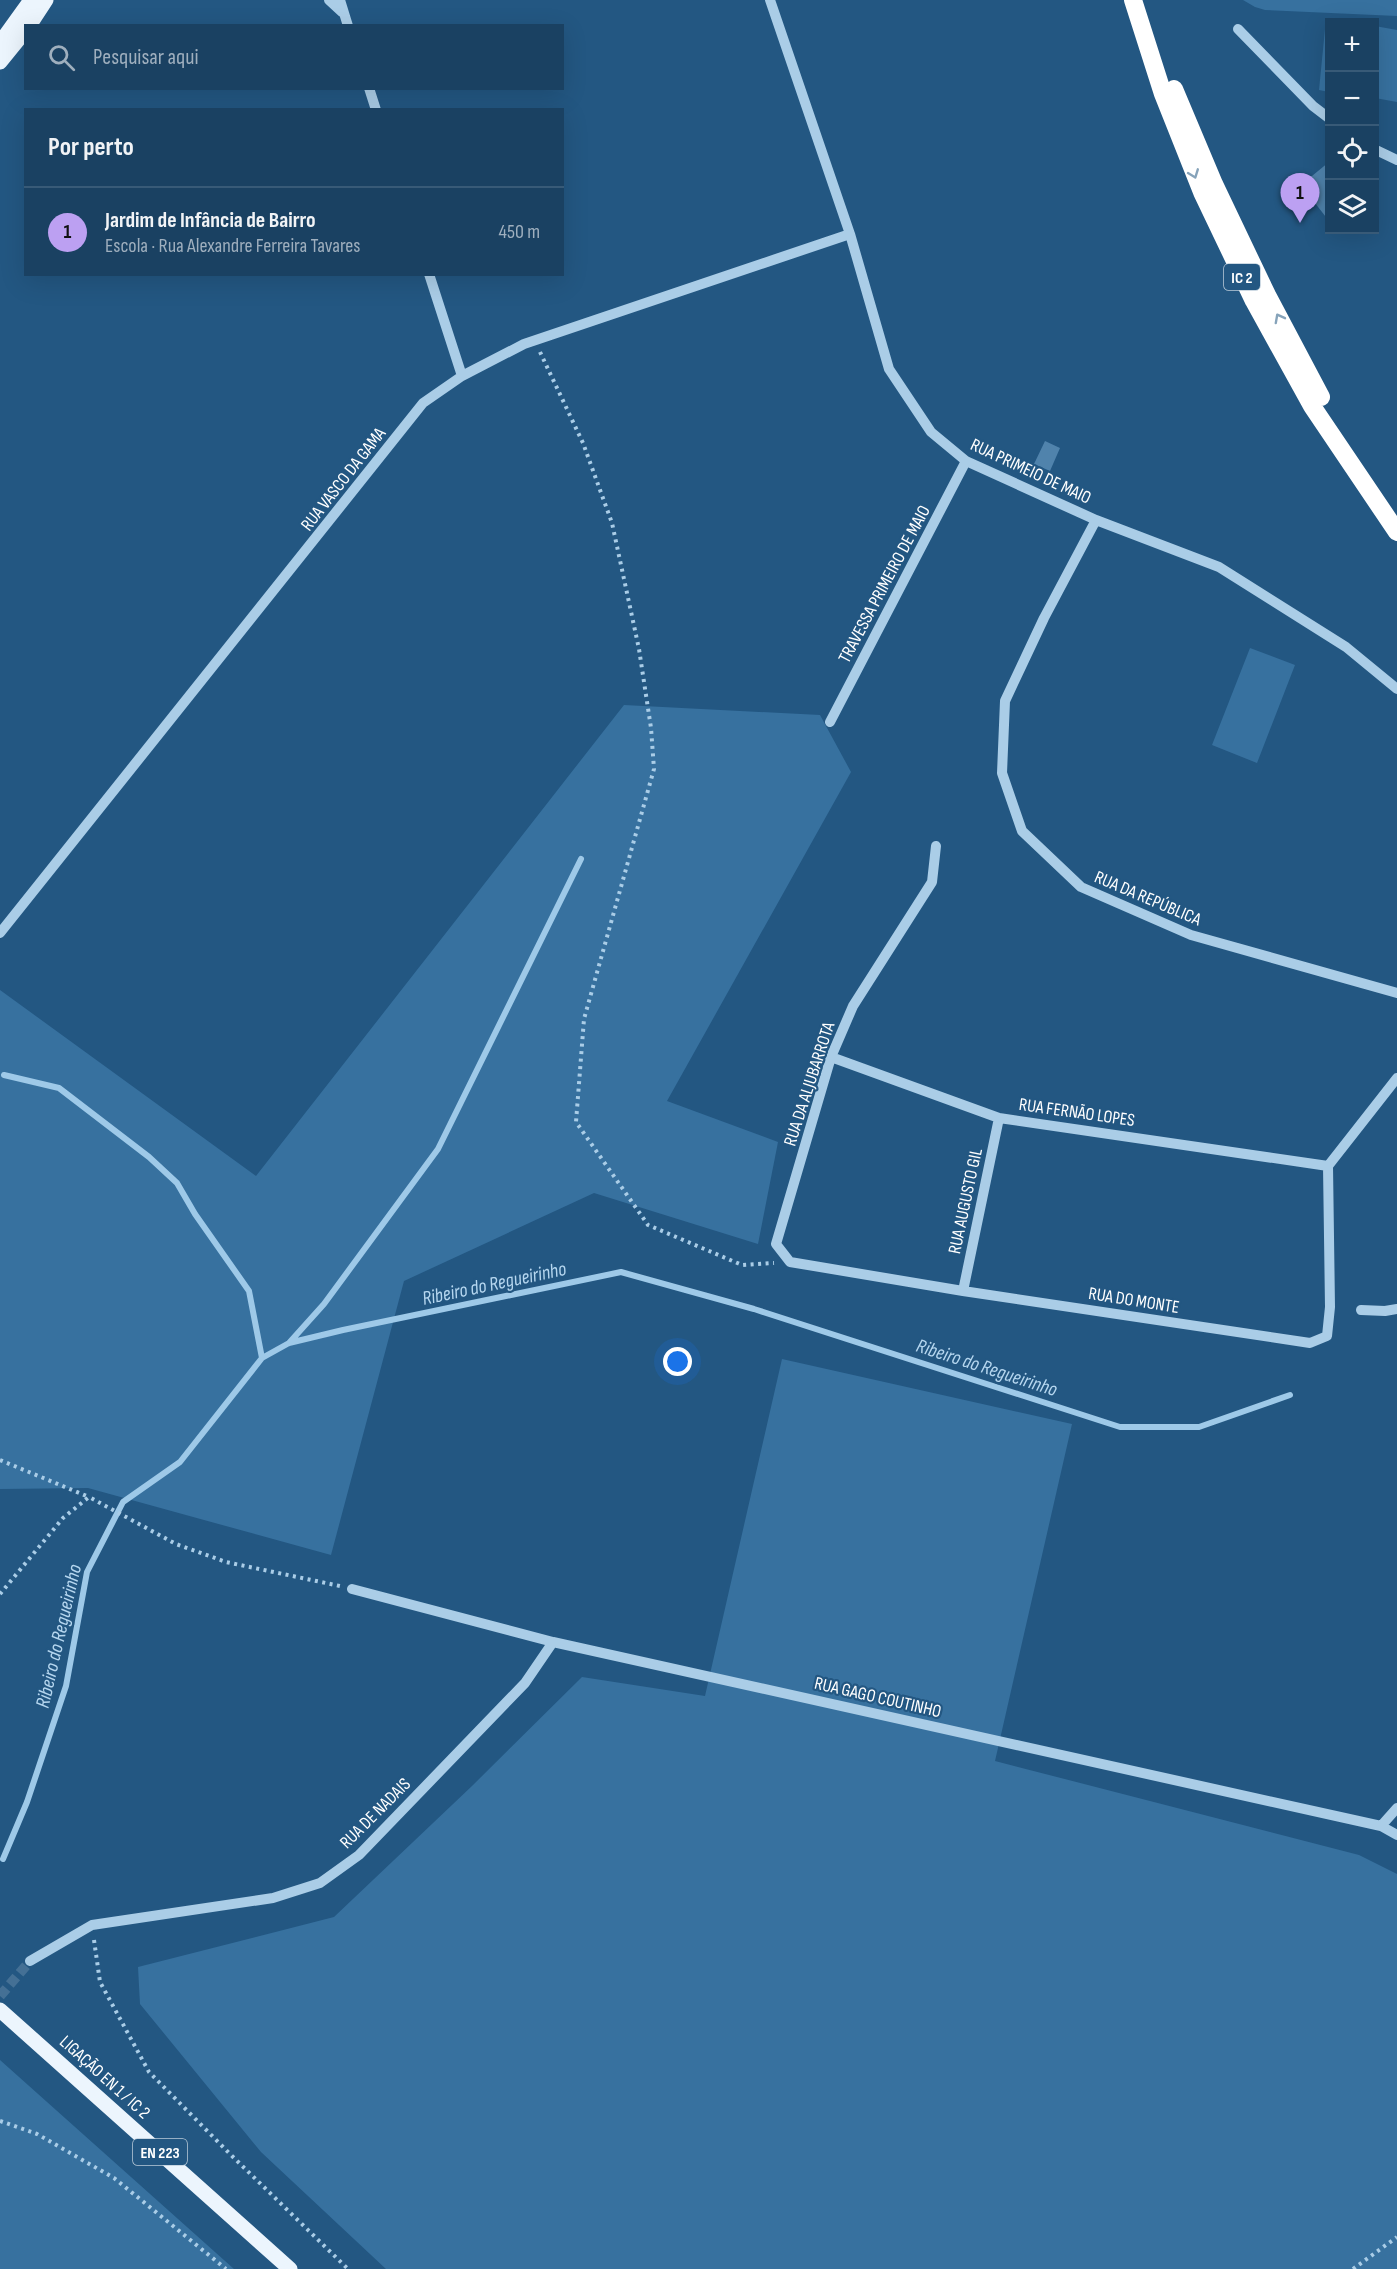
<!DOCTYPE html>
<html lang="pt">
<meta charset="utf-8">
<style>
:root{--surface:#1a4162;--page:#274c6b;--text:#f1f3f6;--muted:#9fafbe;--line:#385a77;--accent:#bca0f2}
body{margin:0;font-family:"Sofia Sans Condensed",sans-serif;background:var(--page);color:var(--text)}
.controls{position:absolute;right:18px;top:18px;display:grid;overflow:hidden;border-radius:0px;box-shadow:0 6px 24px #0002}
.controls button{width:54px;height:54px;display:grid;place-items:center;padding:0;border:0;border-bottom:2px solid var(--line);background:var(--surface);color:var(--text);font:30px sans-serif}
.you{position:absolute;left:678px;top:1362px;width:21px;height:21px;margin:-15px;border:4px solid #fff;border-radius:50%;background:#1a73e8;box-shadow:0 0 0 9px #1a73e833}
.badge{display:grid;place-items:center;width:39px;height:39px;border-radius:50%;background:var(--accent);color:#111;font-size:20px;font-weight:700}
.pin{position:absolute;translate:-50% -50px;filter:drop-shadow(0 2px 3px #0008)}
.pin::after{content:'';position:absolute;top:32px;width:21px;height:18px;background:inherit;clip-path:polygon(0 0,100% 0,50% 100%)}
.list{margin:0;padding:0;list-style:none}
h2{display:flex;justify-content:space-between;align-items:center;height:78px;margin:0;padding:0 24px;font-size:26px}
h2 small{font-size:20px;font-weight:400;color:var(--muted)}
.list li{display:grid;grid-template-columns:39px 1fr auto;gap:18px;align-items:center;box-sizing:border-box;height:90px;padding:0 24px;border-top:2px solid var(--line)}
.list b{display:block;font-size:22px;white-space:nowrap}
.list p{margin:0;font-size:20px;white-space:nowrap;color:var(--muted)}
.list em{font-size:20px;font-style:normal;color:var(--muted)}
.icon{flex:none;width:33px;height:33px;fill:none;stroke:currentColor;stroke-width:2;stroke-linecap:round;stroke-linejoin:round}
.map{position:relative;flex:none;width:1397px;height:2269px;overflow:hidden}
.search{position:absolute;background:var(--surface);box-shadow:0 6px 24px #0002;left:24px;top:24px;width:540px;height:66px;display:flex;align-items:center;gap:15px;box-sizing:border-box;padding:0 21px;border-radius:0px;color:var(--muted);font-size:22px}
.panel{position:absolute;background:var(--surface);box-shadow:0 6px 24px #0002;left:24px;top:108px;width:540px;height:168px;border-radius:0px}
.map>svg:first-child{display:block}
</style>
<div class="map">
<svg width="1397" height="2269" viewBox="0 0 1397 2269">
<rect width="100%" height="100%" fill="#235782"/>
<!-- green -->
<path fill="#37719f" d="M1243,0H1397V16L1265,10L1255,7Z
M1326,19L1352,22H1330L1329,92L1319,90Z
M1375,26L1397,30V102L1375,98Z
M1250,648L1295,665L1257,763L1212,745Z
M624,705L820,715L851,772L667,1101L778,1142L758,1244L594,1193L404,1281L331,1555L88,1488L0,1489V990L256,1176Z
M782,1359L1072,1424L995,1761L1359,1855L1397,1874V2269H386L261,2152L140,2004L138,1967L334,1917L472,1786L582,1677L705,1696Z
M0,2060L234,2269H0Z"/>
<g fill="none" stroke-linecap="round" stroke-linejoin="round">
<!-- stream -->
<path stroke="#9ec9e8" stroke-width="6" d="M4,1075L59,1088L149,1157L177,1183L195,1214L249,1291L262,1358
M289,1343L324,1304L438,1149L581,859
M3,1859L27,1802L66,1686L87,1572L123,1502L180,1462L262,1358L289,1343L343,1330L621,1272L754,1309L1120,1427H1199L1290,1395"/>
</g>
<!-- building -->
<path fill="#5083ac" d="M1329,162V221L1301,185Z
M1045,441L1060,448L1050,471L1034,464Z"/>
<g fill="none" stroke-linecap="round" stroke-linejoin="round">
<!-- minor-tunnel -->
<path stroke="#447095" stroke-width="10" stroke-dasharray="10 5" stroke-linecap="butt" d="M0,1996L30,1961"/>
<!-- path -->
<path stroke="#aacde7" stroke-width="4" stroke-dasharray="3 4.5" stroke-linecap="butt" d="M540,352L583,443L612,523L639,649L651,728L654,769L584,1019L576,1122L648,1225L742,1265L774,1263
M0,1460L89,1497
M0,1594L63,1518L89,1497L176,1544L226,1562L340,1586
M94,1940L100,1982L149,2072L231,2155L348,2269
M0,2121L37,2134L114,2178L226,2269
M1353,2269L1397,2237"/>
<!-- minor -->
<path stroke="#aacde7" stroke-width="10" d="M329,0L342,12
M340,0L348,26
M770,0L850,234L889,369L931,432L966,461L1096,520L1219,567L1346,647L1397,689
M1238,29L1313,106L1330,119
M369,88L376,110
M1374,149L1397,160
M429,274L462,376
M1096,520L1044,618L1005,701L1002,773L1022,831L1081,887L1191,935L1397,993
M830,722L966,461
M936,846L932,882L853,1006L831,1057L776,1244L790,1262L963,1291L1310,1343L1327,1336L1330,1307L1328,1166
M0,933L423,403L462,376L524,344L850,234
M831,1057L999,1118L1328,1166
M1328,1166L1397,1078
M963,1291L999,1118
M1361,1310L1385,1311L1397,1309
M352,1589L553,1642L1381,1826L1397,1835
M1381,1826L1397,1808
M30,1961L92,1925L273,1898L320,1883L359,1855L525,1683L553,1642"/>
<!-- major -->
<path stroke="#ecf5fd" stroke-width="15" d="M29,26L46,0
M0,43L31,0
M0,62L26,30
M0,2010L290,2269"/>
<!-- highway -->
<path stroke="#fff" stroke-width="18" d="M1133,0L1163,94L1202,192L1254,301L1312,406L1397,532
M1174,89L1214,184L1267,295L1321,397"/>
</g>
<!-- one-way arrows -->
<defs><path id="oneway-chevron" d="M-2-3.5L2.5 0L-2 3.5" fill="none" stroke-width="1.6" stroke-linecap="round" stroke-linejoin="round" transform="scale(1.5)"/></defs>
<g stroke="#86a3ba">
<use href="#oneway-chevron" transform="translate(1194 174) rotate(69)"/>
<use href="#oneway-chevron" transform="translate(1279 318) rotate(-118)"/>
</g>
<g text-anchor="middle" stroke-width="4.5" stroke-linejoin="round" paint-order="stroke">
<!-- shield labels -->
<g fill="#235782" stroke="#bdcdda" stroke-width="1.5">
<rect x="1224" y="264" width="36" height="26" rx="4.5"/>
<rect x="133" y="2139" width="54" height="26" rx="4.5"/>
</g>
<g font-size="16" font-weight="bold" fill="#fff">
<text x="1242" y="283">IC 2</text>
<text x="160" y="2158">EN 223</text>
</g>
<!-- street labels -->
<g font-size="18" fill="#fff" stroke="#235782">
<text transform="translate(1031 471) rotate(25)" y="6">RUA PRIMEIO DE MAIO</text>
<text transform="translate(343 479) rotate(-52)" y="6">RUA VASCO DA GAMA</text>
<text transform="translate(884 584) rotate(-62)" y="6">TRAVESSA PRIMEIRO DE MAIO</text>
<text transform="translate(1148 898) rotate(23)" y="6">RUA DA REPÚBLICA</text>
<text transform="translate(809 1084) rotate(-72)" y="6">RUA DA ALJUBARROTA</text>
<text transform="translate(1077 1112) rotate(8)" y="6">RUA FERNÃO LOPES</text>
<text transform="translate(965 1201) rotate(-78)" y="6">RUA AUGUSTO GIL</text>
<text transform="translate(1134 1300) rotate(9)" y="6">RUA DO MONTE</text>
<text transform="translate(878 1697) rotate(13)" y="6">RUA GAGO COUTINHO</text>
<text transform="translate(375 1813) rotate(-45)" y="6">RUA DE NADAIS</text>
<text transform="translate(105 2077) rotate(42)" y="6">LIGAÇÃO EN 1 / IC 2</text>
</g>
<!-- water labels -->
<g font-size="20" font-style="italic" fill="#b5d6ef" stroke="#235782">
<text transform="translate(494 1283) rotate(-12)" y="7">Ribeiro do Regueirinho</text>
<text transform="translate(987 1367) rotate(18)" y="7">Ribeiro do Regueirinho</text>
<text transform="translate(58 1636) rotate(-77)" y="7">Ribeiro do Regueirinho</text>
</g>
</g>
</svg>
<div class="controls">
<button>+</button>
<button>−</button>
<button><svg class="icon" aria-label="locate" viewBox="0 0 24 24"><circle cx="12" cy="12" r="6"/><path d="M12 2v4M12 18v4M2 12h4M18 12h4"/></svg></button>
<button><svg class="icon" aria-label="layers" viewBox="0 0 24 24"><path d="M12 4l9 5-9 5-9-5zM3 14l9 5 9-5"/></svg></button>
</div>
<div class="you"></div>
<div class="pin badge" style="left:1300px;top:223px">1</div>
<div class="search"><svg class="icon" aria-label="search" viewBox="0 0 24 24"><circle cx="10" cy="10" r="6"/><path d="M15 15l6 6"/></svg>Pesquisar aqui</div>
<section class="panel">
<h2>Por perto<small></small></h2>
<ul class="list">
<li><span class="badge">1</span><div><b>Jardim de Infância de Bairro</b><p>Escola · Rua Alexandre Ferreira Tavares</p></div><em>450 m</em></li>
</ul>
</section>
</div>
